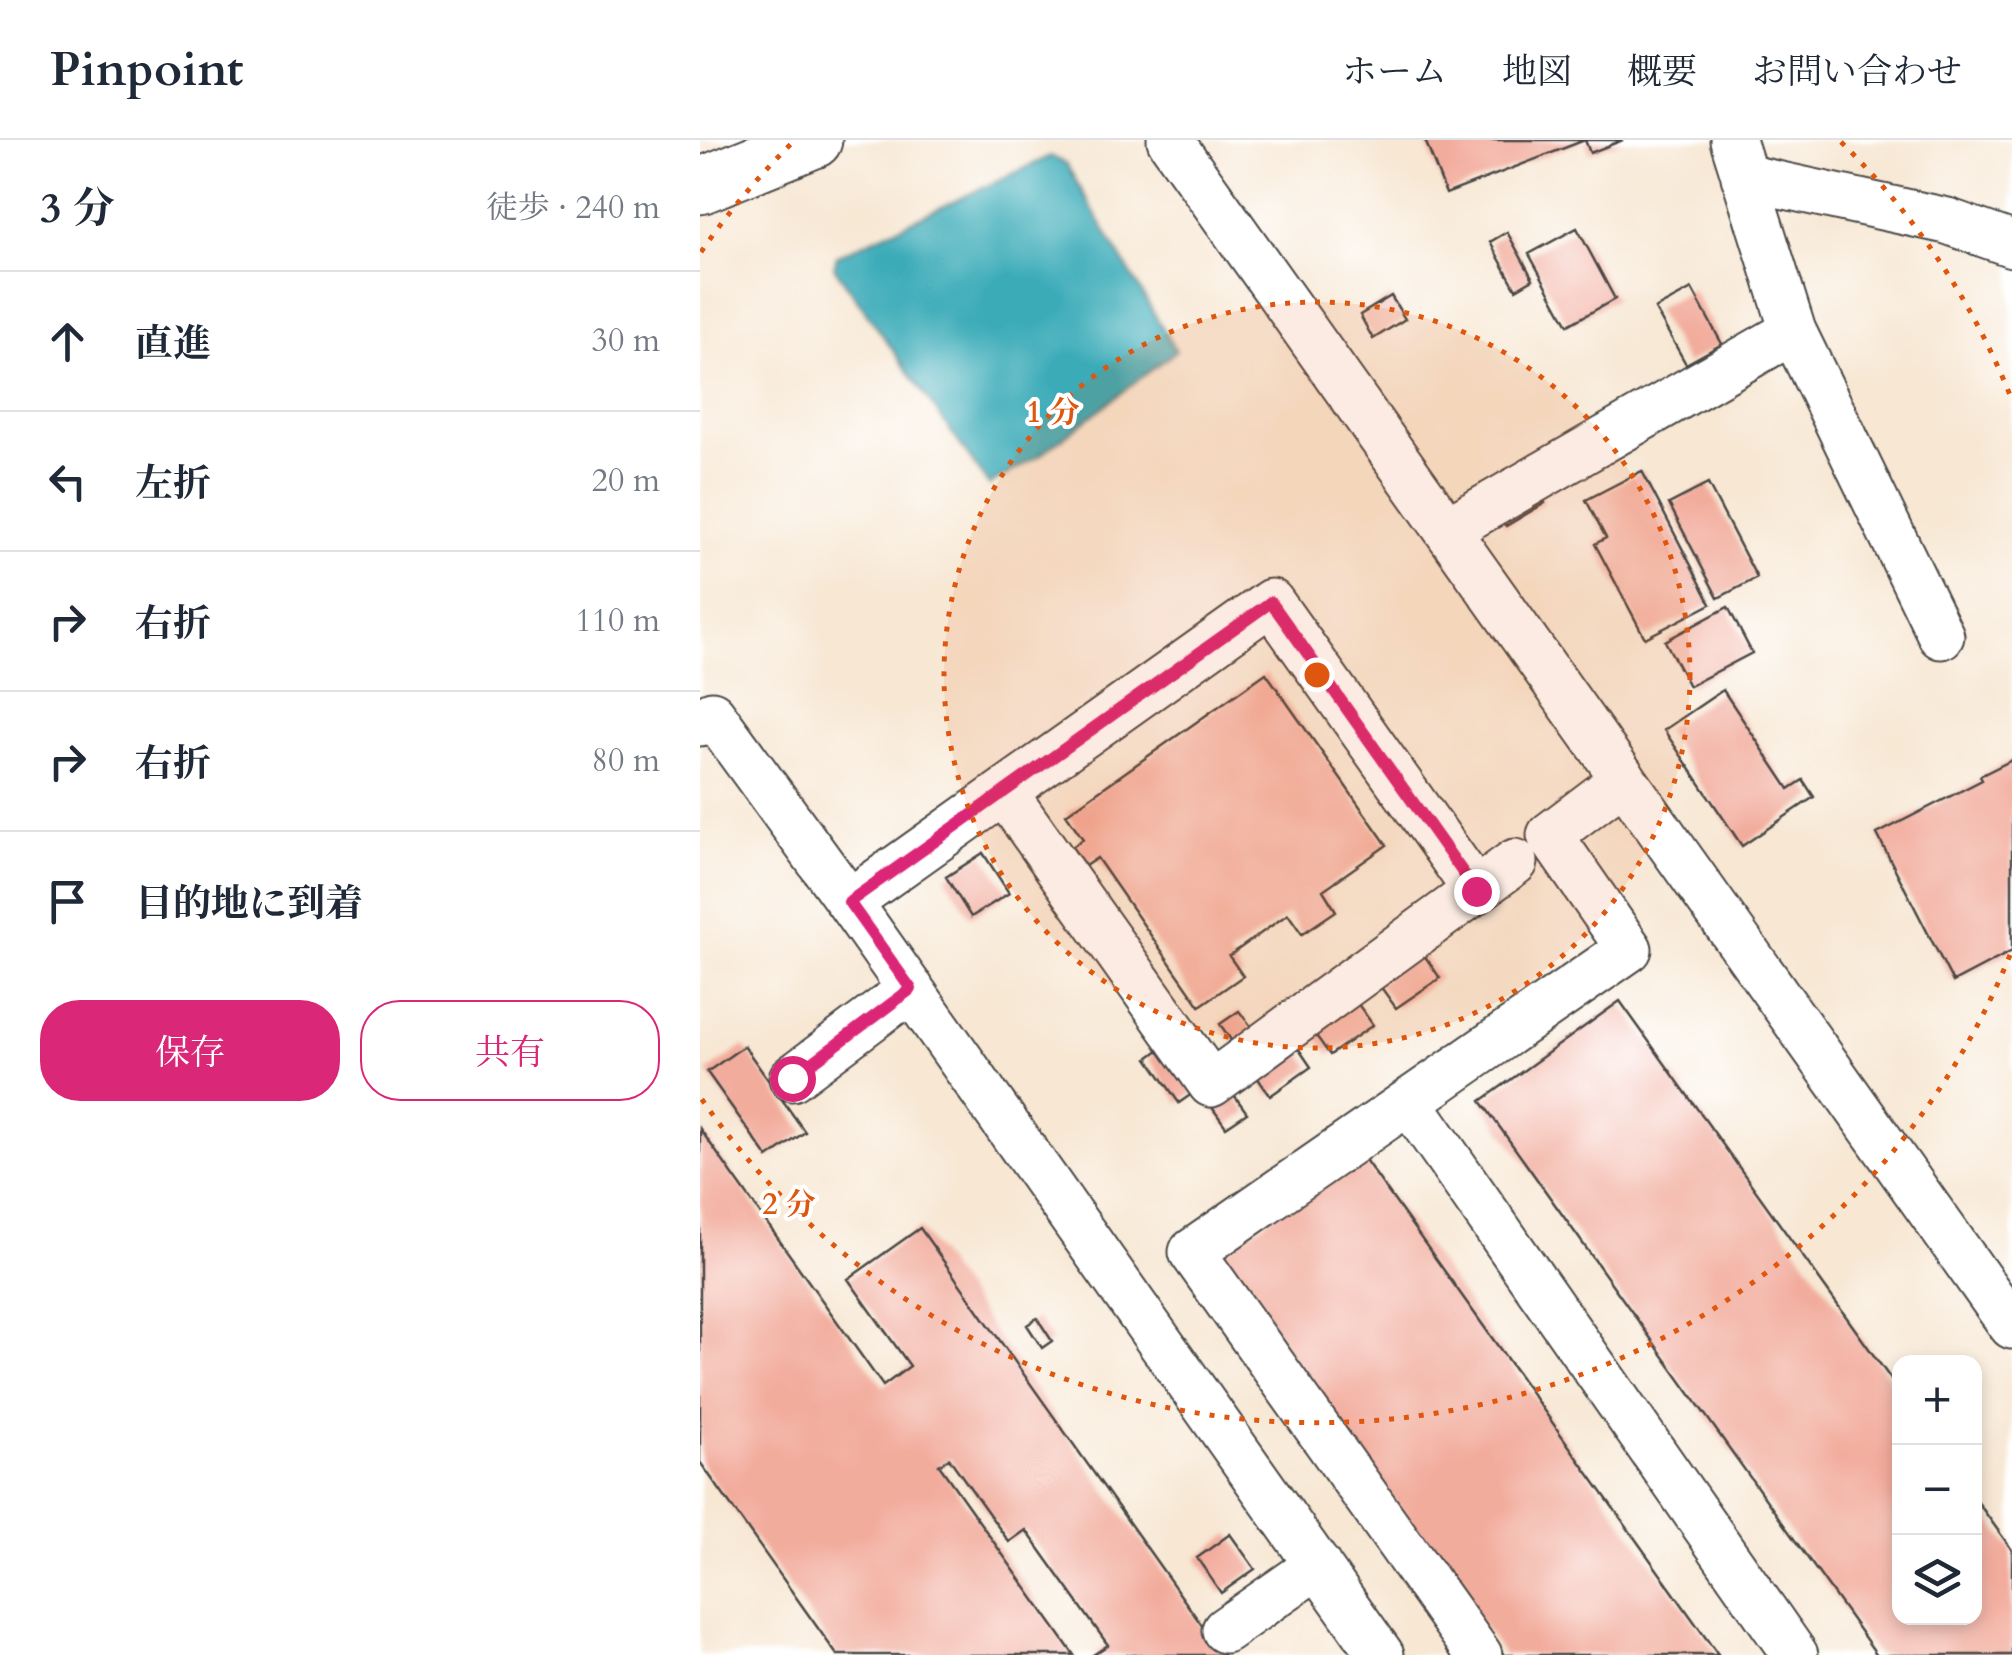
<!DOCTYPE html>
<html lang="ja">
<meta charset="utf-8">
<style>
:root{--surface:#fff;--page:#f2f2f3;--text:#1f2937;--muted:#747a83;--line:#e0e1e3;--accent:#db2777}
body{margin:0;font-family:Cardo,"Noto Serif JP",serif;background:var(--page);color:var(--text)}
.controls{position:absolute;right:30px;bottom:30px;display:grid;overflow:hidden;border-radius:20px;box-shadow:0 5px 15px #0003}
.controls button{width:90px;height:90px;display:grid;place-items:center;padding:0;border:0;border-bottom:2px solid var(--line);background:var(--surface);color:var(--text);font:50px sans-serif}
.stop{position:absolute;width:30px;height:30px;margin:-22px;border:8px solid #db2777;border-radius:50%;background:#fff}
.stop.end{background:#db2777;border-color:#fff;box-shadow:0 2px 10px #0008}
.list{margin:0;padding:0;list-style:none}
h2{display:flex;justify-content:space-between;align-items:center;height:130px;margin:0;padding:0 40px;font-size:42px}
h2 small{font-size:32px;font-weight:400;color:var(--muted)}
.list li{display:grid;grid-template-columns:65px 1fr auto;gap:30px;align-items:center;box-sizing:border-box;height:140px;padding:0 40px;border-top:2px solid var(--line)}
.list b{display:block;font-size:38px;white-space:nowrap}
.list em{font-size:32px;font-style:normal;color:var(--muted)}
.actions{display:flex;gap:20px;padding:30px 40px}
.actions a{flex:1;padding:22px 0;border:2px solid var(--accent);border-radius:40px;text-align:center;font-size:35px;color:var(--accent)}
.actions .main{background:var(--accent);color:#fff}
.icon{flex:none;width:55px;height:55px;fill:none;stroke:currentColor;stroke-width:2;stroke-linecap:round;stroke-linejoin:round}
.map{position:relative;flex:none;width:1312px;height:1515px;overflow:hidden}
header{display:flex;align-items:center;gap:60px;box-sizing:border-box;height:140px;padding:0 50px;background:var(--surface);border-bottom:2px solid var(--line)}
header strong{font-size:48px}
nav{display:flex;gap:55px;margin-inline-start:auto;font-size:35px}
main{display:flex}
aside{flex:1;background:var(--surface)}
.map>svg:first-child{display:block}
</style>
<header>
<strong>Pinpoint</strong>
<nav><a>ホーム</a><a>地図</a><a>概要</a><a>お問い合わせ</a></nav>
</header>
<main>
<aside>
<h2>3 分<small>徒歩 · 240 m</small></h2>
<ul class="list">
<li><svg class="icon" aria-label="ahead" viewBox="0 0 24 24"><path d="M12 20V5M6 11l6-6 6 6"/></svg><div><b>直進</b></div><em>30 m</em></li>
<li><svg class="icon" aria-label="left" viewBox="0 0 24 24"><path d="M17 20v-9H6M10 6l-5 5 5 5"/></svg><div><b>左折</b></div><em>20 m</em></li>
<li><svg class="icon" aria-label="right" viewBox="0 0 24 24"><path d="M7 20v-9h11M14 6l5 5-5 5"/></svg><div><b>右折</b></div><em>110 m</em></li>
<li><svg class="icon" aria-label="right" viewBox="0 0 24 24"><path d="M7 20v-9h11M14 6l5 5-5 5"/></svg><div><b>右折</b></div><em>80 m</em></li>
<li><svg class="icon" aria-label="arrive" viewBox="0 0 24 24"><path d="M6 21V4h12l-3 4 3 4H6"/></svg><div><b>目的地に到着</b></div></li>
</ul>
<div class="actions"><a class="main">保存</a><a>共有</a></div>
</aside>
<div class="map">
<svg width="1312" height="1515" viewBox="0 0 1312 1515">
<rect width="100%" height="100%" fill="#fff"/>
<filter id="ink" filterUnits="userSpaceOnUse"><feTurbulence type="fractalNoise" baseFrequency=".01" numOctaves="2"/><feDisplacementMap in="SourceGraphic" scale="20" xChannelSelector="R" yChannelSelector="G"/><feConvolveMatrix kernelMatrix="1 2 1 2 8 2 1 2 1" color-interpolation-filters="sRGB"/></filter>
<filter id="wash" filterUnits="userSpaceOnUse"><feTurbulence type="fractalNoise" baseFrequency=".0048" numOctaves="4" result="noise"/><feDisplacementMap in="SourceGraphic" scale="40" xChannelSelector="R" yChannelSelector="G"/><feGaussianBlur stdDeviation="2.25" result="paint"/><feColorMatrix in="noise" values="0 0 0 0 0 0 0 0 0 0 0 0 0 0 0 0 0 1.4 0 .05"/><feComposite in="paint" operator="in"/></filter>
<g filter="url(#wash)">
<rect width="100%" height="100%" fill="#f7e7d3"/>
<!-- water -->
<path fill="#3babb8" stroke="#336b72" stroke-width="2.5" d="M351,16L366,24L476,211L339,316L289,345L134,127L137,116Z"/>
<g id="blocks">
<!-- building -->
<path fill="#f2ac9c" d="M725,0H885L746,54Z
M885,0H923L890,13Z
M877,88L915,159L868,185L829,114Z
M807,92L833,139L816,149L790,102Z
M992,149L1022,204L986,224L955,169Z
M691,156L705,179L673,199L660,175Z
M942,331L1011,464L945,498L895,404L906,398L886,360Z
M1008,344L1057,438L1018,458L969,364Z
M840,354L845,363L806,386L801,377Z
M1028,467L1052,513L989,546L965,501Z
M566,533L687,705L623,750L636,771L602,794L588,774L529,816L543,836L500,866L397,718L385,726L372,707L383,699L366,674Z
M1023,550L1089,649L1103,640L1114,657L1042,706L964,590Z
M1312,620V811L1253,842L1177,694L1282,640L1280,636Z
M283,713L309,753L271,777L246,737Z
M722,812L740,838L696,868L678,843Z
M655,860L673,885L630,915L612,890Z
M920,861L1200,1252V1478H1274V1357L1312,1410V1515H1177L781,961Z
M539,871L553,889L533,903L520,884Z
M596,905L611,927L570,956L555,934Z
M44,906L105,992L68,1018L7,932Z
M464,906L496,951L479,963L448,918Z
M532,952L547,973L526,987L511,966Z
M0,989L183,1246L210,1226L148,1139L220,1088L523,1515H393L408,1505L326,1390L309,1402L249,1318L239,1325L374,1515H137L0,1322Z
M661,1014L1018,1515H804L519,1115Z
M337,1178L352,1201L342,1208L327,1185Z
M530,1394L555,1429L521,1453L497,1418Z"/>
</g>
</g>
<g filter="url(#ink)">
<use href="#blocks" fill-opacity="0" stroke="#4a4744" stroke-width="2.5"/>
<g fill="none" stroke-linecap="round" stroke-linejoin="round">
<!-- minor casing -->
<g stroke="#4a4744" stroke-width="49">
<path id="minor" d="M470,0L1312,1186
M1033,0L1093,191L1241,496
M1044,37L1247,81L1312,104
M747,390L1093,191
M0,583L12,574L149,762L681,1515
M304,652L511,944L815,722
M149,762L571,462L776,751
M92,938L211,849
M709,962L1095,1515
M525,1490L618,1425
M779,1515L492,1112L929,809L850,695L924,639"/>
</g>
<!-- highway casing -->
<g stroke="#4a4744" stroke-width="59">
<path id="highway" d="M0,46L114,0"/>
</g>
<!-- minor -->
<use href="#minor" stroke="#fff" stroke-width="45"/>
<!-- highway -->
<use href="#highway" stroke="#fff" stroke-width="55"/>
</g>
</g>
<g fill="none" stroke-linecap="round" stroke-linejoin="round" filter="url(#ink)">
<!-- route -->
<path stroke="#db2777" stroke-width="12" d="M92,938L211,849L149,762L571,462L776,751"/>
</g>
<!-- distance rings -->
<circle cx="617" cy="535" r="373" fill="#df570e" fill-opacity=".12"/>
<g fill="none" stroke="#df570e" stroke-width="5" stroke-dasharray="5 10">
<circle cx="617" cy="535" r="373"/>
<path d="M1310 815A747 747 0 0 1 1 958M1 112A747 747 0 0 1 93 2M1141 2A747 747 0 0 1 1310 255"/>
</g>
<circle cx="617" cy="535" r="15" fill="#df570e" stroke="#fff" stroke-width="5"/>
<g font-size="30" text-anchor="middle" font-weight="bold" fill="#df570e" stroke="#fff" stroke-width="8" stroke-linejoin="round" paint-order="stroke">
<text x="353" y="282">1 分</text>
<text x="89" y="1074">2 分</text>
</g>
</svg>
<div class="controls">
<button>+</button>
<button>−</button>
<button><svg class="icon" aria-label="layers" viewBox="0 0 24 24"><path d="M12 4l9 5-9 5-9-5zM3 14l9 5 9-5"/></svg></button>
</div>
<div class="stop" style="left:92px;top:938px"></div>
<div class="stop end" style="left:776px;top:751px"></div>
</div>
</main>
